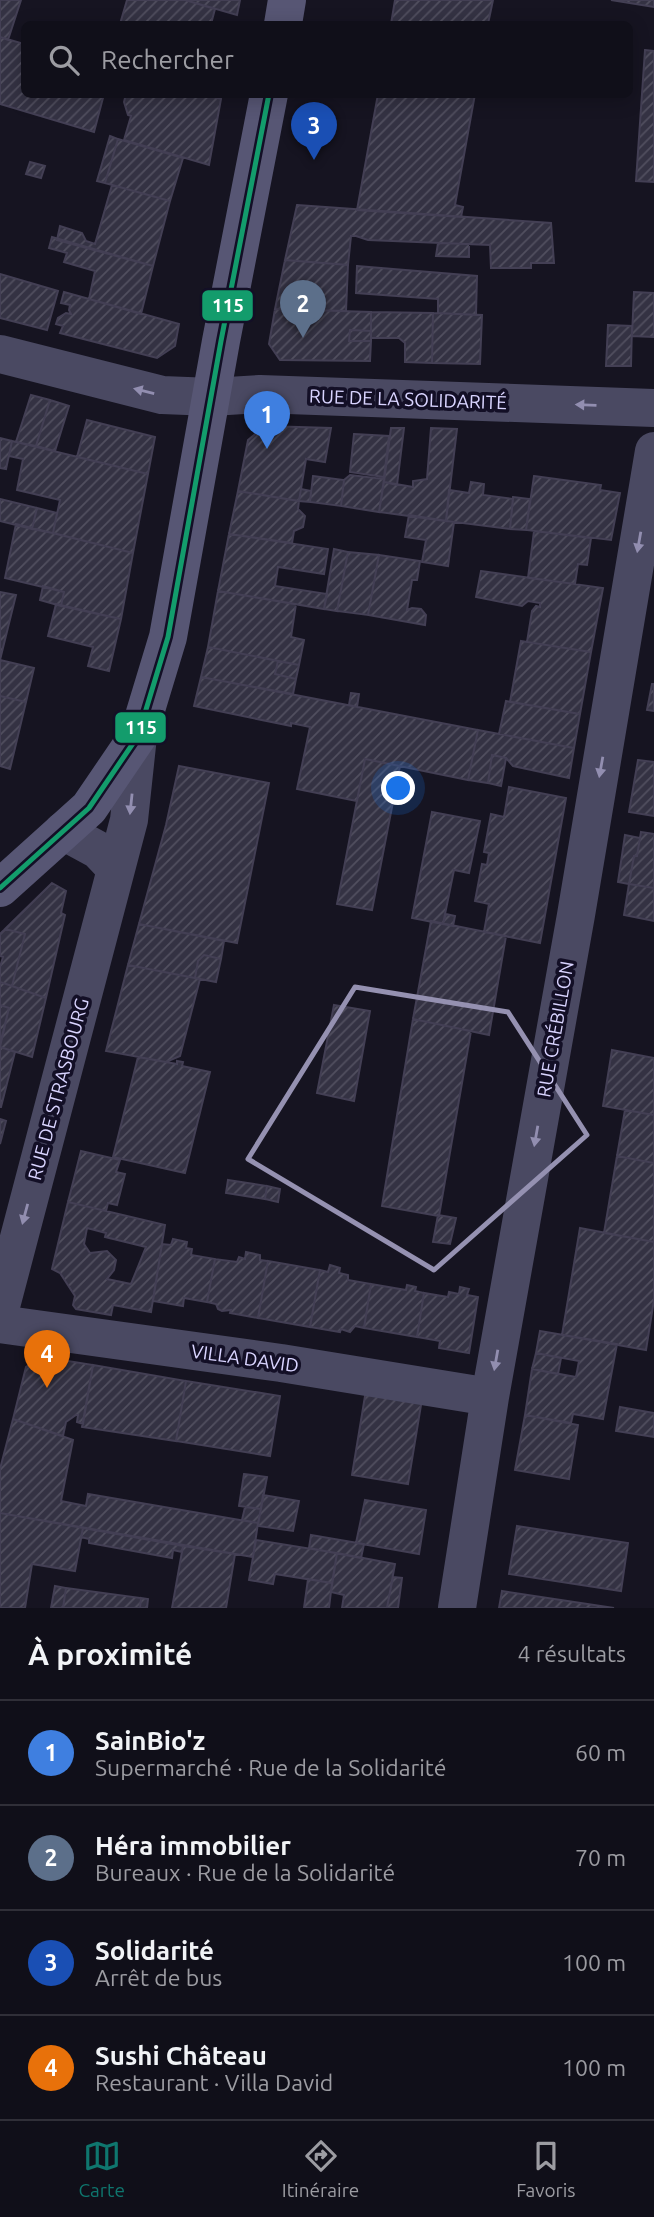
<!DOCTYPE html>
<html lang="fr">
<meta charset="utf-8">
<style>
:root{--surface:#100f19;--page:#1e1d26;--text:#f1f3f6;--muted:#9c9ca2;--line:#302f38;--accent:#0f766e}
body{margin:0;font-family:Ubuntu,sans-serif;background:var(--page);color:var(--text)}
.you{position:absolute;left:399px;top:789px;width:24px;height:24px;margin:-18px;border:5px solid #fff;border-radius:50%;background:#1a73e8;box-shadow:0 0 0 10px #1a73e833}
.badge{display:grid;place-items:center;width:46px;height:46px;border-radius:50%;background:var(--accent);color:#fff;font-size:23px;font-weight:700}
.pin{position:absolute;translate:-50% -58px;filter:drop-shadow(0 2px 4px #0008)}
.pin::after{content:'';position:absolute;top:37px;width:24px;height:21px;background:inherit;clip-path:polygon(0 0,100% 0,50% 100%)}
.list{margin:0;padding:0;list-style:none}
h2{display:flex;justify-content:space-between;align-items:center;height:91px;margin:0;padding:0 28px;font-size:30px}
h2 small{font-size:23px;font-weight:400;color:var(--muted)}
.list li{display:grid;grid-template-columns:46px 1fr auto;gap:21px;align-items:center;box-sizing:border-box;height:105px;padding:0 28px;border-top:2px solid var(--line)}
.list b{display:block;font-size:26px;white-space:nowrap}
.list p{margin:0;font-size:23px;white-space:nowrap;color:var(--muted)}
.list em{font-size:23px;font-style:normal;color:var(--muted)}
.icon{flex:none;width:38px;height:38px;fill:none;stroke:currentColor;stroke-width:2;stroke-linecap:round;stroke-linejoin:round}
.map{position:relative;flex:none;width:654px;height:1608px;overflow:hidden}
.search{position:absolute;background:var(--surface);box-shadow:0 4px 18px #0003;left:21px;right:21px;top:21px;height:77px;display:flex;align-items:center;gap:18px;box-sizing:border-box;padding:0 24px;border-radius:10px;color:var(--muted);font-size:26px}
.sheet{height:511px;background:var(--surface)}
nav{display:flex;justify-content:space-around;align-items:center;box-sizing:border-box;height:98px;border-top:2px solid var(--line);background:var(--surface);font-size:19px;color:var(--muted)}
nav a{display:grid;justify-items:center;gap:4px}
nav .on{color:var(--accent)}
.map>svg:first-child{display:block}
</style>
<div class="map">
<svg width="654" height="1608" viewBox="0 0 654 1608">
<defs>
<pattern id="building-hatch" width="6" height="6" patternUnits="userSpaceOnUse" patternTransform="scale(1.75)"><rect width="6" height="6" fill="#343243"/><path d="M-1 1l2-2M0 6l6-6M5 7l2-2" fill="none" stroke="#514f5f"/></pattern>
</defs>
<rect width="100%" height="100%" fill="#161421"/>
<!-- building -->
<path fill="url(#building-hatch)" stroke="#433f54" stroke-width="2" fill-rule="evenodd" d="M0,0H21L8,40L0,37Z
M127,0H185L215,9L211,24H120Z
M185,0H240L237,15Z
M395,0H493L488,24H391Z
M611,0H654V7Z
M0,37L24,44V94H104L94,132L0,104Z
M645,50L654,51V182L636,181Z
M126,94H203L221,99L209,165L124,140L131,116L128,115L124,102Z
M378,94H475L455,205L463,207L461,217L357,210Z
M110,136L118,139L105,183L97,181Z
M118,139L183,158L170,201L105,183Z
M30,162L45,166L41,178L26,174Z
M112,185L170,201L153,266L57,240L60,226L82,233L86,241L95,244Z
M297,205L551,223L554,263H531V268H491L490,245L368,240L356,236H351L348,265L285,260Z
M52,237L153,266L141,314L89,299L95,271L64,262L67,253L49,248Z
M438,243L469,244V257L436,256Z
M285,260L348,265L346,311L275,309Z
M357,266L477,276L476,315L438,313V299L356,293Z
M0,274L58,291L47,330L0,318Z
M64,292L179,324L175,346L157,358L60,333L63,326L56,324L58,318L66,313L71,314L69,310L70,305L61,303Z
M634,292L654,293V337L632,336Z
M275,309L371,312V331L350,330L349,341H371L370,361L280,360L269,344Z
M371,312L433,313L432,363L405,362V343L399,338H371Z
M433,313L482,315L480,364L432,363Z
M608,325L632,326L631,366H606Z
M350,330L371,331V341H349Z
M31,395L50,400L36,446L16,442Z
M50,400L69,406L55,451L36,446Z
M87,420L155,437L148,474L77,457Z
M265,426L331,428L325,462L306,459L299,501L238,491L248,440Z
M391,428H404L397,485L384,482Z
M431,428L457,429L446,521L379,512L384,482L413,487V481L427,479Z
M354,434L389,436L384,477L350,472Z
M0,438L12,441L6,469L0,468Z
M12,441L148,474L133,553L53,533L60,500L17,490L23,459L9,456Z
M350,475L384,479L379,512L341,506L344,480Z
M313,476L344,480L341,506L310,502Z
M534,476L601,485L600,490L620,493L611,540L526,530Z
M471,482L484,484L483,495L513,499L510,529L446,521L449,490L469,493Z
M301,489L311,491L310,502L299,501Z
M238,491L299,501L298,509L305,516L303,527L294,531L292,543L229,534Z
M513,497L530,499L526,530L510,529Z
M0,499L37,508L32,529L0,521Z
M37,508L57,513L53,533L32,529Z
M409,515L454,522L448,566L422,562L426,540L405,537Z
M16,524L133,553L121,619L61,606L64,592L5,578Z
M534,531L591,538L587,565L578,564L575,584L528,578Z
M229,534L328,549L324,574L278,567L275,586L327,594L324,609L218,591Z
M334,549L348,552L337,611L324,609Z
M348,552L379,555L368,615L337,611Z
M379,555L420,561L417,580H412L407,610L412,608L421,609L426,615L425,625L368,615Z
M481,571L603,588L591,652L527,642L532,611L536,606L540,607V603L528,601L522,606L476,597Z
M43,586L64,592L61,606L40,600Z
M218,591L296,604L291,637L304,640L299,665L208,647Z
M0,592L16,595L0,660Z
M56,604L121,619L109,671L88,666L93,647L48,636Z
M521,641L591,652L580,714L510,702Z
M208,647L278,661L275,674L296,679L293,694L201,677Z
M0,660L34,668L26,702L0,696Z
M278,661L299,665L296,679L275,674Z
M201,677L478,730L468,780L365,759L357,801L297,789L310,727L291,723V726L194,706Z
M652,684H654V711L647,710Z
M351,693L359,694L357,707L349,705Z
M0,696L26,702L10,769L0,766Z
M506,701L580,714L574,748L499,734Z
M478,730L574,748L569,778L513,766L506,758L492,755L488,783L468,780Z
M492,755L506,758L501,786L488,783Z
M365,759L400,766L372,910L337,904Z
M638,760L654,762V816L629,812Z
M179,766L269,783L237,943L139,924L166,825Z
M509,787L566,798L540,943L484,932L489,904L475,901L482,864L487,865L489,853L484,852L491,814L504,817Z
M432,812L480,821L469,873L454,870L443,924L412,918Z
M641,832L654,834V888L629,884L634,856H637Z
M625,835L640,838L637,856H634L629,884L618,882Z
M52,883L66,891L61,913L65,915L46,998L12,986L25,934L5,929Z
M629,884L654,888V921L624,915Z
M446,914L455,916L453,926L443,924Z
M431,921L506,936L489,1035L413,1019Z
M139,924L224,941L221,959L204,955L198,961L195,978L128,965Z
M5,929L25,934L12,986L0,982V967L3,957L0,956V934Z
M204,955L221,959L216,982L195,978L198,961Z
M128,965L200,979L180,1056L166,1062L106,1051Z
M0,982L46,998L32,1057L0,1047L9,1008L0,1005Z
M0,1005L9,1008L0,1044Z
M334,1005L370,1011L354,1101L317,1093Z
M413,1019L471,1031L439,1216L382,1206Z
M0,1047L15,1052L1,1107H0Z
M612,1050L654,1058V1115L603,1106Z
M138,1057L177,1064V1061L183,1062L182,1066L210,1072L185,1173L113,1157Z
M625,1110L654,1115V1163L617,1156Z
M0,1119L6,1121L0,1144Z
M81,1151L120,1160L116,1172L125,1174L117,1205L108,1203L106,1211L68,1202Z
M617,1156L654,1163V1242L604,1233Z
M228,1180L267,1186L265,1199L226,1193Z
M267,1186L280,1189L278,1202L265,1199Z
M68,1202L165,1225L151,1312L113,1305L111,1315L76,1309L73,1305L75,1296L60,1273L52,1269ZM87,1228L106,1233L105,1237L146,1247L131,1284L107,1279L114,1270L116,1260L107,1251L90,1253L84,1244Z
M438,1215L456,1218L450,1244L433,1242Z
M580,1228L654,1242V1300L646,1350L562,1335Z
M173,1239L187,1242L186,1248L192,1249L191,1255L215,1259L207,1302L184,1298L183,1306L153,1301L162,1244L171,1245Z
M246,1252L260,1255V1260L268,1261L258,1318L230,1313L231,1310L222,1311L218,1309L216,1304L207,1302L215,1259L237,1262L239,1257L245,1259Z
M268,1261L320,1270L310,1327L258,1318Z
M330,1265L340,1268L339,1273L348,1275V1280L371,1284L364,1328L355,1326L350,1332L341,1329L340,1332L310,1327L320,1270L328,1272Z
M371,1284L406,1290L407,1285L416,1287L415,1291L424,1293L417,1337L364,1328Z
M460,1287L469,1289L467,1295L478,1297L469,1353L439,1348L440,1341L417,1337L424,1293L448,1297L449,1292L459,1294Z
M540,1331L617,1344L603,1419L573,1414L571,1423L525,1415L532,1369L576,1377L579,1361L536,1353Z
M536,1353L561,1358L558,1374L532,1369Z
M43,1357L93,1365L83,1424L77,1422L78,1415H76L66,1422L63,1436L13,1419L26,1367Z
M93,1365L186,1381L176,1441L82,1427Z
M186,1381L280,1396L270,1456L176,1441Z
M366,1390L422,1399L408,1484L352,1475Z
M620,1407L654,1413V1437L616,1431Z
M525,1415L578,1425L569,1479L515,1470Z
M13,1419L73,1440L61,1501L86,1506L88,1494L258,1523L253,1557L0,1513V1469Z
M244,1474L267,1477L261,1509L239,1506Z
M263,1495L299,1501L293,1531L258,1526Z
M365,1500L426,1510L419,1554L356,1543Z
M245,1507L261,1509L258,1523L242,1520Z
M0,1513L83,1528L75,1571L32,1564L25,1608H0Z
M517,1526L628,1543L621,1591L509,1574Z
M83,1528L183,1546L182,1552L173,1550L172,1558L89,1543V1539L81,1537Z
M311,1535L364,1544L361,1558L309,1548Z
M256,1540L337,1553L332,1583L275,1574L273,1584L249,1580Z
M183,1546L235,1554L226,1608H172Z
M337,1553L395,1564L387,1608H342L344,1595L331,1592Z
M393,1577L402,1578L398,1608H387Z
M308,1579L332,1583L329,1608H304Z
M55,1586L66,1588L63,1608H51Z
M66,1588L141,1598L140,1608H63Z
M502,1591L614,1608H499Z
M141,1598L148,1599L147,1608H140Z"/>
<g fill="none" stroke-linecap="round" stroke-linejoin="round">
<!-- street -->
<path stroke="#4a4962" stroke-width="38" d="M0,354L162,395L212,397L260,394L654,408
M63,831L98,850L116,869
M0,1310L129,820L138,736
M0,1324L281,1363L490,1397
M457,1608L490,1397L576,915L654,451"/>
<!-- secondary -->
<path stroke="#575674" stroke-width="38" d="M283,24L287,0
M0,888L89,808L138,736L168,637L221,341L269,94"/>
<!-- bus-1 casing -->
<g stroke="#130f26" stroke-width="10">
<path id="bus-1" d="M0,888L89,808L138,736L168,637L221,341L269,94"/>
</g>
<!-- bus-1 -->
<use href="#bus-1" stroke="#139c6c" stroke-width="5"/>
</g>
<!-- one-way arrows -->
<defs><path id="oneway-solid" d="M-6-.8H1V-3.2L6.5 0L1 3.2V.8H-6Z" transform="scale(1.75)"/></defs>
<g fill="#928eb0">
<use href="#oneway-solid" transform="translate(144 391) rotate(-166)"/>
<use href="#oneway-solid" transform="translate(586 405) rotate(-178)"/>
<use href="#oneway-solid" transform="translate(639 542) rotate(100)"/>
<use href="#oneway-solid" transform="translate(601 767) rotate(100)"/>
<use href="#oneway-solid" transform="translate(131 804) rotate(96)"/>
<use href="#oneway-solid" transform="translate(536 1136) rotate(100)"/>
<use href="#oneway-solid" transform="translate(25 1214) rotate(105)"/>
<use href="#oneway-solid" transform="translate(496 1360) rotate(100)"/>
</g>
<!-- marked area -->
<path fill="none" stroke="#9591b1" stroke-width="5" stroke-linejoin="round" d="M355,987L508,1012L587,1135L434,1270L248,1159Z"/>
<g text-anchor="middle" stroke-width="7" stroke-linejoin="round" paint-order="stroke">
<!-- street labels -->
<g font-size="19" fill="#d9d4ff" stroke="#130f26">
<text transform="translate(408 399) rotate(2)" y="7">RUE DE LA SOLIDARITÉ</text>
<text transform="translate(555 1029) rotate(-80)" y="7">RUE CRÉBILLON</text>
<text transform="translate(58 1089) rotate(-75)" y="7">RUE DE STRASBOURG</text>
<text transform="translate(245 1358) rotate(8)" y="7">VILLA DAVID</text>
</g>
</g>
<g stroke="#130f26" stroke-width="2.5">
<rect x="201" y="289" width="53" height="33" rx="7" fill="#139c6c"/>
<rect x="114" y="711" width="53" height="33" rx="7" fill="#139c6c"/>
</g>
<g font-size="19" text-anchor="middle" font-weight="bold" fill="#fff">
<text x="228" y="312">115</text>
<text x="141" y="734">115</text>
</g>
</svg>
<div class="you"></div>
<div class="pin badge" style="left:267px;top:449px;background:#3f7fe0">1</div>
<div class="pin badge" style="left:303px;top:338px;background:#5c6f8a">2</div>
<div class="pin badge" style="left:314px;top:160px;background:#1a4fb4">3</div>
<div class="pin badge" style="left:47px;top:1388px;background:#e8710a">4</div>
<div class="search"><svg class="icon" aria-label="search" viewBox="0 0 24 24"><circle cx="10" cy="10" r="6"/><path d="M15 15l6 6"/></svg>Rechercher</div>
</div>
<section class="sheet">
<h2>À proximité<small>4 résultats</small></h2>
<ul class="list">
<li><span class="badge" style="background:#3f7fe0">1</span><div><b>SainBio'z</b><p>Supermarché · Rue de la Solidarité</p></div><em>60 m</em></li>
<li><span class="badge" style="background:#5c6f8a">2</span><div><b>Héra immobilier</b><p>Bureaux · Rue de la Solidarité</p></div><em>70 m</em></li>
<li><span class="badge" style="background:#1a4fb4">3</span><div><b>Solidarité</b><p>Arrêt de bus</p></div><em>100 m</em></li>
<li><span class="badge" style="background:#e8710a">4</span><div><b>Sushi Château</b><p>Restaurant · Villa David</p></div><em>100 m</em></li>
</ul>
</section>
<nav>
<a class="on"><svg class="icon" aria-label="map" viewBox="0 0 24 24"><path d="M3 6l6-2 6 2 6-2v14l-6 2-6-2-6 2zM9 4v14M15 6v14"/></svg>Carte</a>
<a><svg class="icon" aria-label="directions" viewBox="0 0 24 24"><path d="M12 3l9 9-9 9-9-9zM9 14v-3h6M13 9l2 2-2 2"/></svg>Itinéraire</a>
<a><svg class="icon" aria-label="saved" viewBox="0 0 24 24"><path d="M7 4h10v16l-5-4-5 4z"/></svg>Favoris</a>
</nav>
